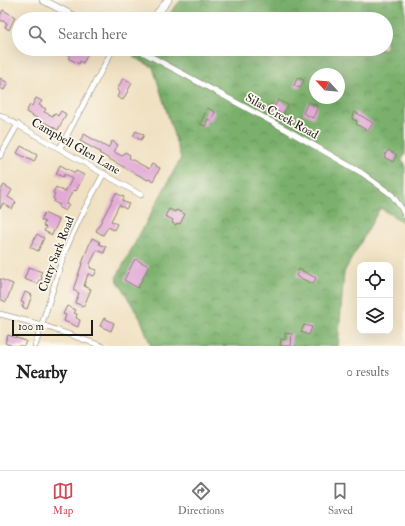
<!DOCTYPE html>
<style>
:root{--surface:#fff;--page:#f2f2f2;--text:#222;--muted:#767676;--line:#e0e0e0;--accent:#d1495b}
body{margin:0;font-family:"IM FELL Double Pica",serif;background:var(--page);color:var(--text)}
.controls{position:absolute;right:12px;bottom:12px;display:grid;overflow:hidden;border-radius:8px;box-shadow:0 4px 16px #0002}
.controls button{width:36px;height:36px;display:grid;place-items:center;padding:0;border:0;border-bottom:1px solid var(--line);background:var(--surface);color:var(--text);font:20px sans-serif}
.compass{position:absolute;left:309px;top:68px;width:36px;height:36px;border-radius:50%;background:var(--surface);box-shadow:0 4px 16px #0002;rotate:296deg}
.scale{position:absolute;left:12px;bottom:10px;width:81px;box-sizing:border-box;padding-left:4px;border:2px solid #1c1c1c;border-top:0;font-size:11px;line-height:14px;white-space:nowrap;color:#1c1c1c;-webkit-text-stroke:3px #fbf7ec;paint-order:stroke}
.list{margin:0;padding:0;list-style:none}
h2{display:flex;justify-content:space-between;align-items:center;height:52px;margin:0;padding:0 16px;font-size:17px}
h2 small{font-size:13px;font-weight:400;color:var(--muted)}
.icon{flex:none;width:22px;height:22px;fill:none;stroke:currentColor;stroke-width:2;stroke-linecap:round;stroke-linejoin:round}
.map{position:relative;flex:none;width:405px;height:346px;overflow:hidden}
.search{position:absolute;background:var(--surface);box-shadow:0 4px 16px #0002;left:12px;right:12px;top:12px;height:44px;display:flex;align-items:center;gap:10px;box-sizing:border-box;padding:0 14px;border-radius:22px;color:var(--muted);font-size:15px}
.sheet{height:124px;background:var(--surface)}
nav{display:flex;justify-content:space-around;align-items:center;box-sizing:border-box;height:56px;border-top:1px solid var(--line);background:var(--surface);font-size:11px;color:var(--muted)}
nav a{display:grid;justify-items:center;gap:2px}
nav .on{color:var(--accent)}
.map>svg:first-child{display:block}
</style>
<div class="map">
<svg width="405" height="346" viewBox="0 0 405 346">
<defs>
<pattern id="forest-crowns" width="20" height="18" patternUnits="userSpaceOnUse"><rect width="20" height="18" fill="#7ab06c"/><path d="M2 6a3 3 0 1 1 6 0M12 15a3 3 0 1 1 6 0" fill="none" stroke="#638e58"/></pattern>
</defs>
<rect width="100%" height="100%" fill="#fbf7ec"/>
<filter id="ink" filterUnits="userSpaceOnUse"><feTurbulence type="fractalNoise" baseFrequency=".025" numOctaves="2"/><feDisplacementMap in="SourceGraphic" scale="8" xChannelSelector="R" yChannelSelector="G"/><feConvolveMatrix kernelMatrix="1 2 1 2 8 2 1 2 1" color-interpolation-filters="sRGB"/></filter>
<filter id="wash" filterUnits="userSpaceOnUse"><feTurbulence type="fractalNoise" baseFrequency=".012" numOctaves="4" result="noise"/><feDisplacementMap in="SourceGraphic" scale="16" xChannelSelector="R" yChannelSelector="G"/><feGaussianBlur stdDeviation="0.9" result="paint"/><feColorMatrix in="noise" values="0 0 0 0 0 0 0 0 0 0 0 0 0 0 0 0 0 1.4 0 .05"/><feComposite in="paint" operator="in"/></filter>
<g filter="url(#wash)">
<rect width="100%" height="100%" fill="#f0e1c2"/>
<!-- forest -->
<path fill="url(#forest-crowns)" stroke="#4b6644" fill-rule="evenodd" d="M181,0H405V154L401,161L405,163V223L380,208L344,272L338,346H151L141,320L116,278L181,158L153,67L133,57L140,49H386V19H165ZM315,74H339V98H315Z"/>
<g id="blocks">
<!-- building -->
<path fill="#e2a9d7" d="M3,10L15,17L9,30L5,27L7,23L0,20V16Z
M69,49H79L88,54L83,63L80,61L79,64L68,58L70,56L67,54Z
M0,78L8,83L4,90L0,88Z
M123,78L132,83L123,100L117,97L120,92L117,90Z
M297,78L304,80L300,88L294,86Z
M36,98L42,101L39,105L46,109L44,112L53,116L54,113L58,116L61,111L66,114L58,130L26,112L30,105L32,106Z
M278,100L288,105L283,114L273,109Z
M308,102L318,106L313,118L303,113Z
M207,108L215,112L211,121L208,119L205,126L200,124Z
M355,112L373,123L368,131L356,124L357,121L352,119Z
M136,131L144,135L141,140L133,136Z
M84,134L108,148L112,141L118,145L114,152L122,156L125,152L130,155L129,158L149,169L152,164L160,168L153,181L149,179L148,180L127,169L99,153L100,152L80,141Z
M21,146L37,155L34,162L17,153Z
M388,150L397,155L393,162L384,157Z
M60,165L75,173L76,171L84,175L76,191L73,190L66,204L69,205L65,211L58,207L60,205L54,202L55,200L53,198L55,194L53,193L56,187L65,192L72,179L64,174L63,177L56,174Z
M4,185L12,190L8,197L16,202L12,209L3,203L0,209V192Z
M116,193L124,197L122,201L129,204L126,209L119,205L111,221L117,224L114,230L108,227L103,235L96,231Z
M169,209L175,212L176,210L185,214L180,224L177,223L176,225L172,223L173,220L165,216Z
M44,213L59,220L52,235L44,231L46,227L43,226L45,222L41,220Z
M37,234L44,238L38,251L30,247Z
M92,238L100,242L99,244L106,247L104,253L97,250L90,264V268L97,270L94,276L88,274L84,286L91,289L84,306L75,303L79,293L73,290L85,255Z
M135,259L149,266L138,288L124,280Z
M29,267L42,272L40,275L42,276L41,281L39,280L38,284L24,279Z
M299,269L316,278L313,284L296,276Z
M0,279L13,284L6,302L0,299Z
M25,292L32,295L27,309L22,307L24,303L21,302Z
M67,306L76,310L74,313L77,314L76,318L80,320L78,327L64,321L66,315L63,314Z
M104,318L114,323L111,331L100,326Z
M304,325L312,327L309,335L301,332Z
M285,333L292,334L291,346H280L281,339L285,340Z
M8,335L26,341L24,346H13L5,343Z"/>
</g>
</g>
<g filter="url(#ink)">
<use href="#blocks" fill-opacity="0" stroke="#867e6f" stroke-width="1"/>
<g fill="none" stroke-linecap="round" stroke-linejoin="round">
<!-- street casing -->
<g stroke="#867e6f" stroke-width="6">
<path id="street" d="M137,49L287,130L362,173L392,195L402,209L405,216
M0,115L141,195
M60,148L113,49
M0,156L18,124
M0,314L42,325L102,346
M35,346L65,251L80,218L104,173"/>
</g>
<!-- secondary casing -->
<g stroke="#867e6f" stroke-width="8">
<path id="secondary" d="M43,0L79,19
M153,19L168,0"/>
</g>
<!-- street -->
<use href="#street" stroke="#fff" stroke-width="5"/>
<!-- secondary -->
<use href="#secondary" stroke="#fff" stroke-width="7"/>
</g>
</g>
<g text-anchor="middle" stroke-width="3.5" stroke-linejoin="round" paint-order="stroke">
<!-- street labels -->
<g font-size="12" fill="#1c1c1c" stroke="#fbf7ec">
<text transform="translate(282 116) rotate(29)" y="4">Silas Creek Road</text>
<text transform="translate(76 146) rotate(30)" y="4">Campbell Glen Lane</text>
<text transform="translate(56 254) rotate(-69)" y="4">Cutty Sark Road</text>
</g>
</g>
</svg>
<div class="controls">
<button><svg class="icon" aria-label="locate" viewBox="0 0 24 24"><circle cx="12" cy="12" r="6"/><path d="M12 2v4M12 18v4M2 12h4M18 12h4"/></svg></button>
<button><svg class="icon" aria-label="layers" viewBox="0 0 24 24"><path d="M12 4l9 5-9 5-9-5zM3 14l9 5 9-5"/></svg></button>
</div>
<svg class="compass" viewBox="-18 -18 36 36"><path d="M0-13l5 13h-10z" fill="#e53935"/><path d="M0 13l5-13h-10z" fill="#767676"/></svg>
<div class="scale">100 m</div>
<div class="search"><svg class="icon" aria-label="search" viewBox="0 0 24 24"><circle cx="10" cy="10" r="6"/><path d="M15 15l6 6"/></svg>Search here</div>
</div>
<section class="sheet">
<h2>Nearby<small>0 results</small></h2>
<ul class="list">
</ul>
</section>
<nav>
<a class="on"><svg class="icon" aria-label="map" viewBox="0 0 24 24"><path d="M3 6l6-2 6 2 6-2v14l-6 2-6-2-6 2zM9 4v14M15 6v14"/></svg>Map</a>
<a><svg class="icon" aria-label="directions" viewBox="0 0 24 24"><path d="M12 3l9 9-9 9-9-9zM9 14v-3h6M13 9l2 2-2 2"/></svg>Directions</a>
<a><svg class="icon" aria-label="saved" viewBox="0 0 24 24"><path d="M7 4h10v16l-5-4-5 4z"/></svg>Saved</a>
</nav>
